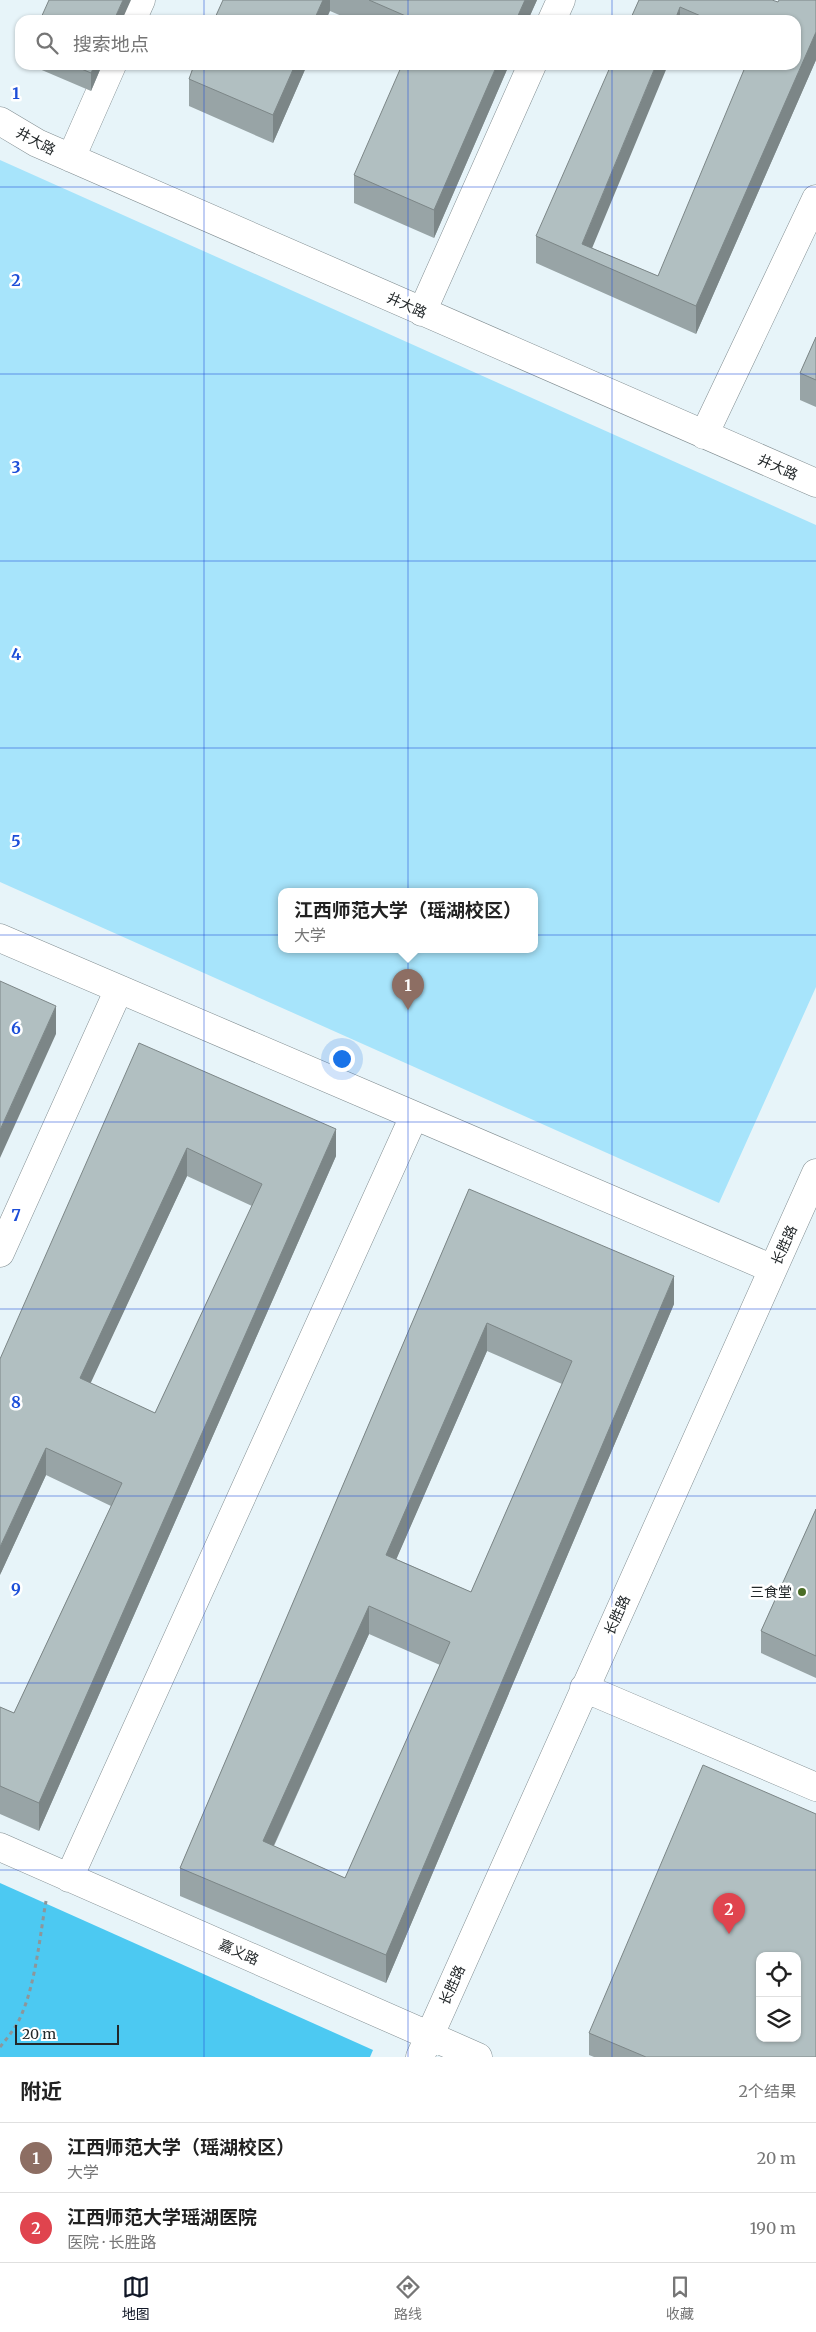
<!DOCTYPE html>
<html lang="zh">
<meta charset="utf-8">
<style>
:root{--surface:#fff;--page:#f6f6f6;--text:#222;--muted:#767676;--line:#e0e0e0;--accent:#111827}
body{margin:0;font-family:Merriweather,"Noto Sans SC",serif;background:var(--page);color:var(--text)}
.controls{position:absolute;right:15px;bottom:15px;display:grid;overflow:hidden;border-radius:10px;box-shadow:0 1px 4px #0004}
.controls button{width:45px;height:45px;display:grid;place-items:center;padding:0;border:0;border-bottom:1px solid var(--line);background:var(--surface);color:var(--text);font:25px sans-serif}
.scale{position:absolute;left:15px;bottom:12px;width:104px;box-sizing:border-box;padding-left:5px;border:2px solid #23282a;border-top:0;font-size:14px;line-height:18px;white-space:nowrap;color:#23282a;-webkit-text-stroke:4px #fff;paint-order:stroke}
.you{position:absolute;left:341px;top:1058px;width:18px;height:18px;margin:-12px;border:4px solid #fff;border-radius:50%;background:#1a73e8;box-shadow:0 0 0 8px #1a73e833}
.badge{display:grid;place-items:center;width:32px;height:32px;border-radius:50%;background:var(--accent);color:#fff;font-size:16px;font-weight:700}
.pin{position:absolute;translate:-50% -41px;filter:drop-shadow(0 1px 2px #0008)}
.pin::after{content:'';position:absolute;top:26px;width:18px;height:15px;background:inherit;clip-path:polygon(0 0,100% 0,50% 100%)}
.popup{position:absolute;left:278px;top:888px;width:260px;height:65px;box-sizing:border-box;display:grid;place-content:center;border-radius:10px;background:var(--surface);filter:drop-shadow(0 1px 4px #0005);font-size:16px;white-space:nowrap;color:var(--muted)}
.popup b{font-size:19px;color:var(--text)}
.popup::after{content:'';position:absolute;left:50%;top:100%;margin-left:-10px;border:10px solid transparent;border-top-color:var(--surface)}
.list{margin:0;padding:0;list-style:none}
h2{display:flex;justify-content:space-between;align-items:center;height:65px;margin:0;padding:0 20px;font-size:21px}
h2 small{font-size:16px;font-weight:400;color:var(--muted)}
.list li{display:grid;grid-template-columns:32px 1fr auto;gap:15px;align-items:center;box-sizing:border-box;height:70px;padding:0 20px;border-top:1px solid var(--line)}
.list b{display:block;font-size:19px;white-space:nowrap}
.list p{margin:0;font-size:16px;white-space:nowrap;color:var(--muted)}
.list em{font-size:16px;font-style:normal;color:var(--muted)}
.icon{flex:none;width:28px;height:28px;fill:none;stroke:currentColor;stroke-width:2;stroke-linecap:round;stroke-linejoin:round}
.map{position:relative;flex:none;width:816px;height:2057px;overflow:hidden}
.search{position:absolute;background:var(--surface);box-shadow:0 1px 4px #0004;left:15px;right:15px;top:15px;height:55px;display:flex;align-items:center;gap:12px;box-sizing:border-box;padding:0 18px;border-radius:15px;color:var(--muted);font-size:19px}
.sheet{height:205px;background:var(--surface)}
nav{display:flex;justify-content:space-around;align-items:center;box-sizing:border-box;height:70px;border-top:1px solid var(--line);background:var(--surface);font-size:14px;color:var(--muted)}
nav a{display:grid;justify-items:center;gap:2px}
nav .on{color:var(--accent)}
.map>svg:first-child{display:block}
</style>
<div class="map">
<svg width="816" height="2057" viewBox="0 0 816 2057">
<rect width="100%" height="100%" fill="#e7f4f9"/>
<!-- green -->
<path fill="#a7e4fb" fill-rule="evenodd" d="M0,160L816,525V987L719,1203L0,882ZM534,891V949H282V891Z"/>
<!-- forest -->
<path fill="#4cc9f2" d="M0,1883L373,2050L370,2057H0Z"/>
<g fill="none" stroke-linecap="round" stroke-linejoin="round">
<!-- minor casing -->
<g stroke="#828e92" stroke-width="29">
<path id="minor" d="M132,20L141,0
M552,20L561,0
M0,121L37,143L816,483
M71,158L112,65
M422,312L532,65
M704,435L816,199
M0,938L773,1269
M0,1253L119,989
M584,1688L816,1787
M0,1847L478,2057
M69,1878L414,1116
M420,2057L816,1173"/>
</g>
<!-- path -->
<path stroke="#8d969a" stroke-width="3" stroke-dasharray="4 4" stroke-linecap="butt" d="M0,2047C9,2036 18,2025 23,2011C36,1979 40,1935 46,1901"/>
<!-- minor -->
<use href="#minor" stroke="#fff" stroke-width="28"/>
</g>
<!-- wall -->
<path fill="#98a4a6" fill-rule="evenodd" d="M223,0H537L528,20H351L330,11Z
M639,0L778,2L816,0V60L696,334L536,263V236L592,248L658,276L796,20H630Z
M30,65H102L91,91Z
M194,65H307L273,143L189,106V79Z
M509,65L434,238L354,203V175Z
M816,337V407L800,400V373Z
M139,1043L336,1156L39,1831L0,1814V1707L14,1713L111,1506L46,1475L0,1575ZM187,1176L252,1206L155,1413L90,1383Z
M469,1189L674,1304L386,1983L180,1896V1868ZM487,1351L562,1384L471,1592L396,1559ZM369,1634L440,1665L345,1878L274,1846Z
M816,1509V1678L761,1653V1631Z
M589,2033L816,2057H594L589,2055Z"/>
<!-- shaded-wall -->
<path fill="#7c8687" d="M123,0H131L122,20H114Z
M323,0H330V11L326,20H314Z
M525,0H537L528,20H516Z
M680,7V20H675Z
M816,32V60L696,334V306Z
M95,65H102L91,91V73Z
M295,65H307L273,143V115Z
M497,65H509L434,238V210Z
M656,65H668L588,258L582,244Z
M56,1006V1034L0,1158V1130Z
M336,1129V1156L39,1831V1803Z
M187,1148V1176L80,1406V1378Z
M674,1276V1304L386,1983V1955Z
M487,1323V1351L386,1583V1555Z
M46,1448V1475L0,1575V1547Z
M369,1606V1634L263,1869V1841Z"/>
<!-- building -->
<path fill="#b1bfc1" stroke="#7c8687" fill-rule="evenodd" d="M49,0H123L114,20H40Z
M223,0H323L314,20H214Z
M369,0H525L516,20H415Z
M639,0H772L778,2L779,0H816V32L696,306L536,236L611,65H656L582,244L658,276L746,65H796V20H710L680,7L675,20H630Z
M72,65H95L91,73Z
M194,65H295L273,115L189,79Z
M402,65H497L434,210L354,175Z
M816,337V380L800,373Z
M0,981L56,1006L0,1130Z
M139,1043L336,1129L39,1803L0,1786V1707L14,1713L122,1483L46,1448L0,1547V1359ZM187,1148L262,1184L155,1413L80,1378Z
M469,1189L674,1276L386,1955L180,1868ZM487,1323L572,1361L471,1592L386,1555ZM369,1606L450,1642L345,1878L263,1841Z
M816,1509V1656L761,1631Z
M703,1765L816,1814V2057H646L589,2033ZM760,1956H797V2038H760Z"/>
<!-- grid -->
<path fill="none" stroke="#1d4ed8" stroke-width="1" stroke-opacity="0.55" d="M204,0V20M408,0V20M612,0V20M204,65V2057M408,65V2057M612,65V2057M0,187H816M0,374H816M0,561H816M0,748H816M0,935H816M0,1122H816M0,1309H816M0,1496H816M0,1683H816M0,1870H816"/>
<!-- markers -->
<circle fill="#4a6d26" stroke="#fff" stroke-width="2" cx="802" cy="1592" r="5"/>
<g text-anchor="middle" stroke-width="5" stroke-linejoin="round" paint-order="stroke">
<!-- street labels -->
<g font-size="14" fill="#23282a" stroke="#fff">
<text transform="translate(36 141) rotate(28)" y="5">井大路</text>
<text transform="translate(407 305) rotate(24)" y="5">井大路</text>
<text transform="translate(778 467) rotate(24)" y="5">井大路</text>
<text transform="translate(784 1245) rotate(-66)" y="5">长胜路</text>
<text transform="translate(617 1615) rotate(-66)" y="5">长胜路</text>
<text transform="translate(239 1952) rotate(24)" y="5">嘉义路</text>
<text transform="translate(452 1985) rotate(-66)" y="5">长胜路</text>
</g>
<!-- poi labels -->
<g font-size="14" fill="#23282a" stroke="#fff" text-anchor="end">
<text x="792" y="1597">三食堂</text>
</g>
</g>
<g font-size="16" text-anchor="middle" font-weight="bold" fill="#1d4ed8" stroke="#fff" stroke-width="5" stroke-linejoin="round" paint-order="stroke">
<text x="16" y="99">1</text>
<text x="16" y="286">2</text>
<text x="16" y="473">3</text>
<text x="16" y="660">4</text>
<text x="16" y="847">5</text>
<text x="16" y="1034">6</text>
<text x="16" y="1221">7</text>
<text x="16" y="1408">8</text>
<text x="16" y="1595">9</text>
</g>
</svg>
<div class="controls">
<button><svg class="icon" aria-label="locate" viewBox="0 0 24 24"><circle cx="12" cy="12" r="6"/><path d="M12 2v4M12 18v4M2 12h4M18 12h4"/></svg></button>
<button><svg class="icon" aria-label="layers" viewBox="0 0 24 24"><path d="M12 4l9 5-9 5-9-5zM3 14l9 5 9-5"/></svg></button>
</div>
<div class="scale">20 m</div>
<div class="you"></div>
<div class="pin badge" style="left:408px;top:1010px;background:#8d6e63">1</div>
<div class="popup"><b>江西师范大学（瑶湖校区）</b>大学</div>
<div class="pin badge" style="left:729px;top:1934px;background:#e0444e">2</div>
<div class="search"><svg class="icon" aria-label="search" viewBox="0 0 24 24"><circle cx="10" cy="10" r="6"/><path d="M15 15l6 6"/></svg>搜索地点</div>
</div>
<section class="sheet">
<h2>附近<small>2个结果</small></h2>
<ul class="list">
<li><span class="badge" style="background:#8d6e63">1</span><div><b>江西师范大学（瑶湖校区）</b><p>大学</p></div><em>20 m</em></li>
<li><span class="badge" style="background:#e0444e">2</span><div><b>江西师范大学瑶湖医院</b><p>医院 · 长胜路</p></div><em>190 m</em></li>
</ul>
</section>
<nav>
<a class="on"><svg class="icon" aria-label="map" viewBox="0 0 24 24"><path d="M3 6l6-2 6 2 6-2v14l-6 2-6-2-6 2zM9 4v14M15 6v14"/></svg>地图</a>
<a><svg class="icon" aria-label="directions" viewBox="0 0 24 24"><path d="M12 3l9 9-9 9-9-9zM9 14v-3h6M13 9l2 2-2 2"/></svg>路线</a>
<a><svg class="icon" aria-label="saved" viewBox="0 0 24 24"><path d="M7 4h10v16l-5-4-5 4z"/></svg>收藏</a>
</nav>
